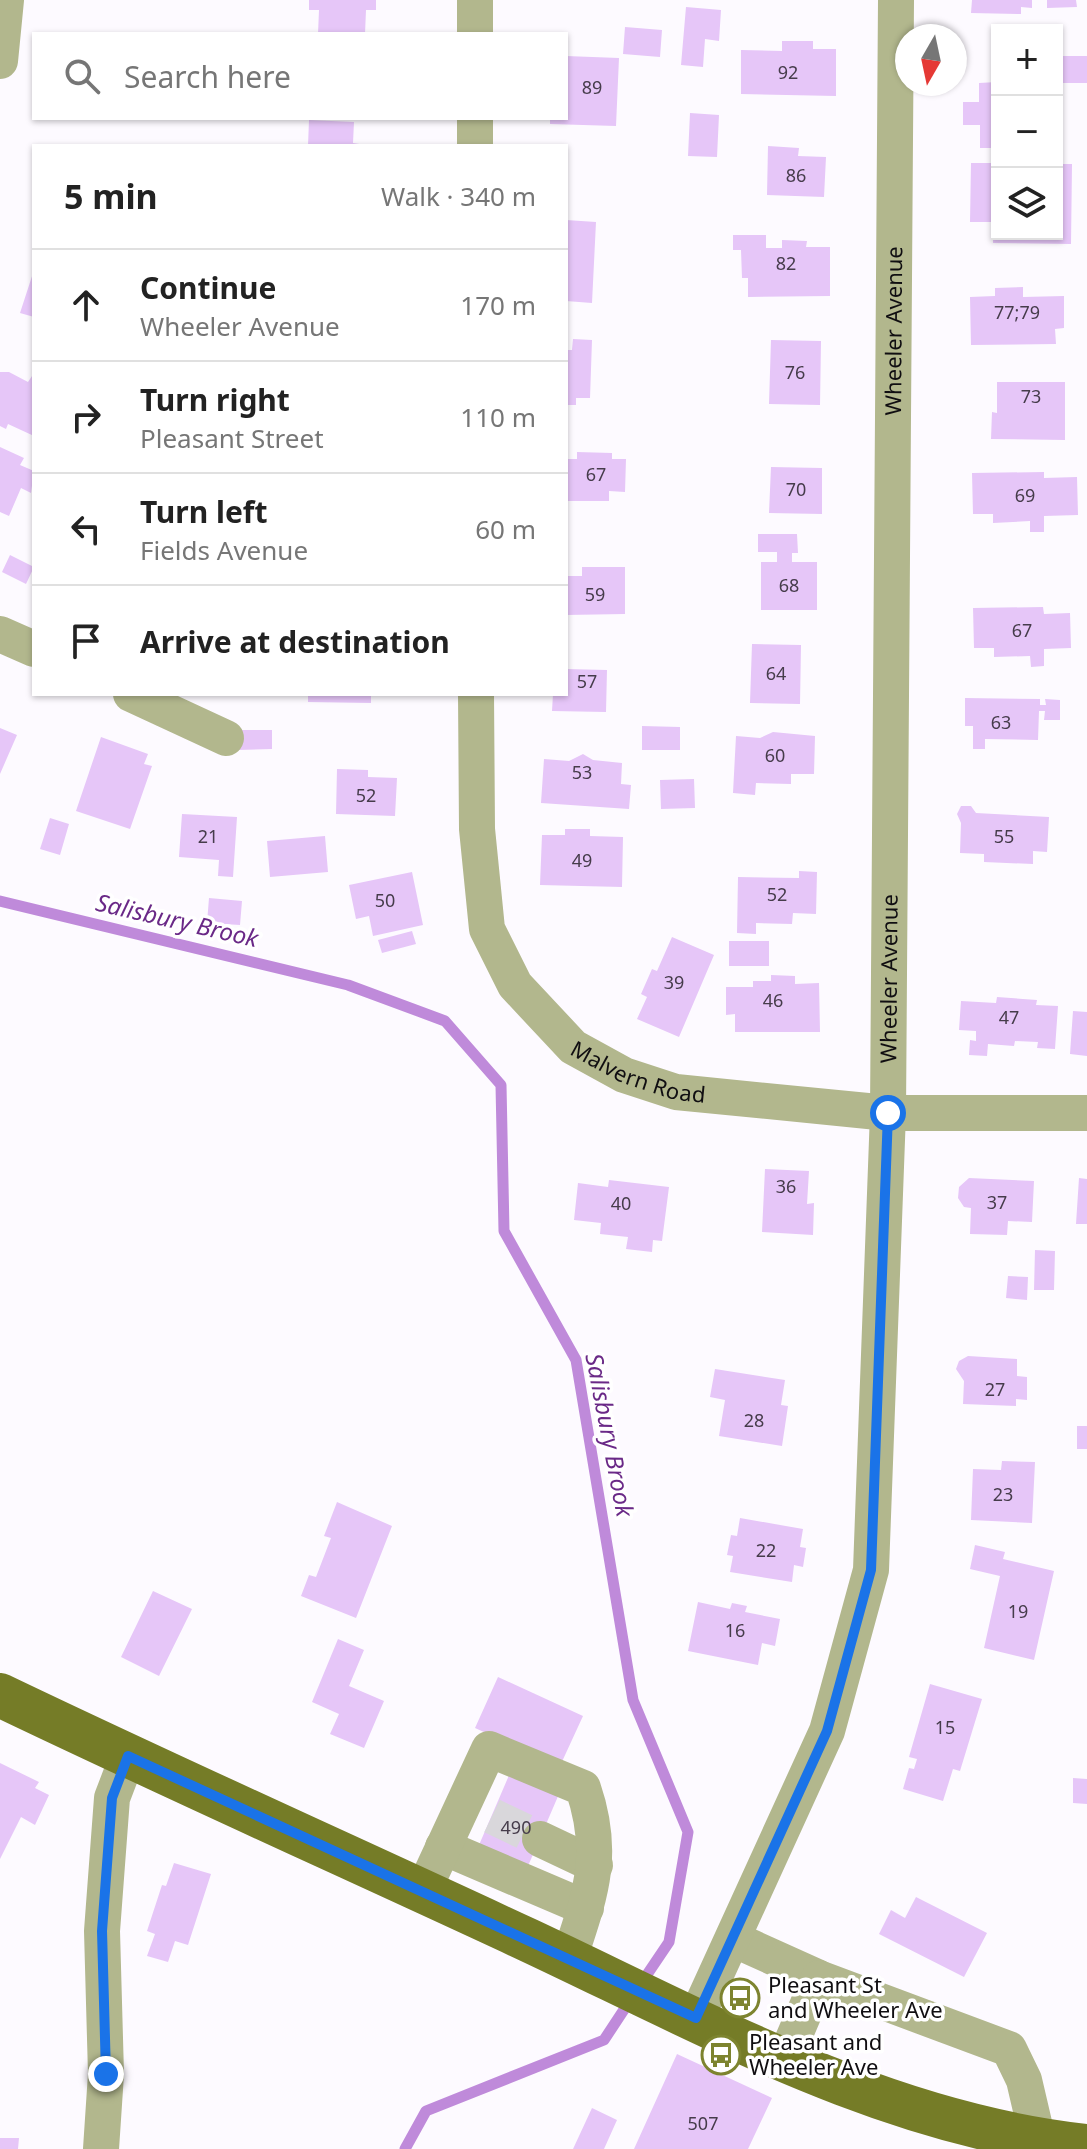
<!DOCTYPE html>
<meta charset="utf-8">
<style>
:root{--surface:#fff;--page:#f6f6f6;--text:#222;--muted:#767676;--line:#e0e0e0}
body{margin:0;font-family:"Noto Sans",sans-serif;background:var(--page);color:var(--text)}
.controls{position:absolute;right:24px;top:24px;display:grid;overflow:hidden;border-radius:0px;box-shadow:0 2px 6px #0004}
.controls button{width:72px;height:72px;display:grid;place-items:center;padding:0;border:0;border-bottom:2px solid var(--line);background:var(--surface);color:var(--text);font:40px sans-serif}
.compass{position:absolute;left:895px;top:24px;width:72px;height:72px;border-radius:50%;background:var(--surface);box-shadow:0 2px 6px #0004;rotate:189deg}
.stop{position:absolute;width:24px;height:24px;margin:-18px;border:6px solid #1a73e8;border-radius:50%;background:#fff}
.stop.end{background:#1a73e8;border-color:#fff;box-shadow:0 2px 8px #0008}
.list{margin:0;padding:0;list-style:none}
h2{display:flex;justify-content:space-between;align-items:center;height:104px;margin:0;padding:0 32px;font-size:34px}
h2 small{font-size:26px;font-weight:400;color:var(--muted)}
.list li{display:grid;grid-template-columns:52px 1fr auto;gap:24px;align-items:center;box-sizing:border-box;height:112px;padding:0 32px;border-top:2px solid var(--line)}
.list b{display:block;font-size:30px;white-space:nowrap}
.list p{margin:0;font-size:26px;white-space:nowrap;color:var(--muted)}
.list em{font-size:26px;font-style:normal;color:var(--muted)}
.icon{flex:none;width:44px;height:44px;fill:none;stroke:currentColor;stroke-width:2;stroke-linecap:round;stroke-linejoin:round}
.map{position:relative;flex:none;width:1087px;height:2149px;overflow:hidden}
.search{position:absolute;background:var(--surface);box-shadow:0 2px 6px #0004;left:32px;top:32px;width:536px;height:88px;display:flex;align-items:center;gap:20px;box-sizing:border-box;padding:0 28px;border-radius:0px;color:var(--muted);font-size:30px}
.panel{position:absolute;background:var(--surface);box-shadow:0 2px 6px #0004;left:32px;top:144px;width:536px;height:552px;border-radius:0px}
.map>svg:first-child{display:block}
</style>
<div class="map">
<svg width="1087" height="2149" viewBox="0 0 1087 2149">
<rect width="100%" height="100%" fill="#fdfaff"/>
<g fill="none" stroke-linecap="round" stroke-linejoin="round">
<!-- stream -->
<path stroke="#bf8ada" stroke-width="11" d="M0,901L348,985L445,1021L501,1085L504,1231L576,1360L633,1700L688,1832L669,1942L640,1985
M405,2149L426,2111L604,2040L631,1999"/>
</g>
<!-- building -->
<path fill="#e6c6f8" d="M309,0H376V10H366L365,34H318L319,10H309Z
M972,0H1032V8L1021,7V14L971,13Z
M1047,0H1076L1077,7L1047,8Z
M686,7L721,10L719,41L705,39L703,67L681,65Z
M625,27L662,30L660,57L623,54Z
M782,41H813V49H836V96L741,94V50L782,51Z
M566,56L619,58L616,126L550,124V118H566Z
M1059,56H1087V83H1058Z
M997,82V148H980V125H963V102H979V83Z
M690,113L719,115L717,157L688,156Z
M309,120L354,122L353,143L372,146H308Z
M768,146L799,148L798,156L826,157L824,197L767,195Z
M971,163H997V234H1057V164H1072L1071,244L993,243V222H970Z
M566,220L596,222L592,303L566,301Z
M733,235H766V248H782V240L807,241L806,247H830V296L748,297V278H742L741,250H733Z
M34,270V317L20,313Z
M1023,287V297L1064,296V328L1055,329L1056,344L971,345L970,297L995,296V288Z
M573,339L592,340L590,398H576V405H566V350H572Z
M771,340L821,341L820,405L769,404Z
M0,372H9L28,382L34,373V436L8,424L6,429L0,426Z
M997,382H1065V440L991,439L992,412L997,413Z
M0,447L24,458L20,465L34,471L31,493L21,488L9,516L0,512Z
M577,452L612,453V459H626L625,492L609,491V501H566V459H577Z
M771,467L822,468V514L769,513Z
M1044,472V478L1077,477L1078,515L1044,516V532H1030V521L993,523V514H973L972,473Z
M758,534H797L798,553H792V562H817V610H761V562H777V552H758Z
M10,555L34,567L26,584L2,572Z
M582,567H625V614L566,615V576H582Z
M1043,607L1044,614L1070,613L1071,648L1044,649V666L1031,667L1030,656L994,657V648H974L973,608Z
M752,644L801,645L800,704L750,703Z
M566,669L607,670L606,712L552,711L553,694H566Z
M308,694H371V703L308,702Z
M965,698L1040,699V705H1046L1045,699L1060,700V720H1044L1045,711H1039L1038,740L985,739V749H973V726H965Z
M642,726L680,727V750H642Z
M0,728L17,735L0,774Z
M237,730H272V749L237,750Z
M773,732L815,736L814,774H791V784L756,783L755,795L733,793L736,736L760,738Z
M101,737L148,754L144,764L152,766L130,829L76,811Z
M583,754L593,760L622,763L621,784L631,785L629,809L541,803L544,759L569,761Z
M337,769L368,770V777L397,778L395,816L336,814Z
M694,779L695,808L661,809L660,780Z
M961,806H971L976,813L1049,817L1047,852L1033,851V864L984,862V854L960,853L961,823L957,814Z
M182,814L237,817L233,877L218,876L219,860L179,857Z
M50,818L69,824L60,855L40,849Z
M565,829H590V836L623,837L622,887L540,885L542,835H565Z
M325,836L328,872L270,877L267,841Z
M799,871L817,872L816,914L793,913L792,924L756,923V934L737,933L738,877L799,878Z
M412,872L423,925L373,936L369,916L356,919L349,885Z
M209,898L242,901L240,925L207,923Z
M412,931L416,944L382,953L378,940Z
M672,937L714,955L679,1037L637,1019L647,997L641,994L652,969L657,971Z
M729,941H769V966H729Z
M771,975L795,976V984L819,983L820,1032H735V1014L726,1015V987H753V981H771Z
M997,997L1037,1000L1036,1005L1058,1006L1055,1049L1037,1048L1038,1042L1015,1041L1014,1046L988,1044L987,1056L969,1055L970,1040L976,1041V1031L959,1030L961,1001L996,1003Z
M1073,1011L1087,1012V1056L1070,1054Z
M765,1169L809,1171L807,1204L814,1203L813,1235L762,1232Z
M969,1178L1034,1181L1032,1222L1008,1221L1007,1235L970,1234L971,1208L964,1207L958,1198L959,1187Z
M1079,1178L1087,1179V1224H1076Z
M609,1180L669,1187L662,1241L653,1240L652,1252L626,1249L628,1237L600,1234L601,1223L574,1220L578,1183L608,1187Z
M1035,1250L1055,1251L1054,1290H1034Z
M1008,1276L1028,1277L1027,1300L1006,1298Z
M968,1356L1017,1359V1376L1027,1377V1400L1016,1399V1406L963,1404L964,1381L956,1369L959,1361Z
M715,1369L785,1380L781,1405L788,1406L782,1446L719,1436L725,1400L710,1397Z
M1077,1426H1087V1449H1077Z
M1002,1461L1035,1462L1032,1523L971,1520L973,1469L1001,1470Z
M337,1502L392,1526L356,1618L301,1596L309,1575L316,1577L331,1538L324,1536Z
M740,1518L803,1529L800,1547L806,1548L803,1567L794,1565L792,1582L730,1572L733,1556L727,1555L731,1535L737,1536Z
M975,1545L1005,1552L1003,1559L1054,1571L1034,1660L984,1648L1000,1576L970,1569Z
M153,1591L192,1609L159,1676L121,1657Z
M698,1602L730,1609L732,1603L747,1606L745,1612L780,1619L775,1646L762,1643L758,1665L688,1651Z
M338,1639L364,1650L349,1686L384,1701L364,1748L330,1734L339,1714L312,1702Z
M498,1677L583,1716L560,1766L475,1728Z
M930,1684L982,1699L960,1771L953,1769L943,1801L903,1789L909,1768L914,1769L917,1759L909,1757Z
M0,1763L39,1782L35,1788L49,1795L35,1825L21,1817L0,1859Z
M510,1773L559,1794L525,1873L476,1852Z
M1073,1778L1087,1779V1804L1073,1803Z
M174,1863L211,1874L188,1945L175,1941L168,1962L147,1956L155,1934L147,1931L162,1885L166,1886Z
M916,1897L987,1933L964,1977L879,1934L891,1910L905,1918Z
M677,2054L772,2098L748,2149H634Z
M592,2108L617,2120L604,2149H573Z
M0,2138H19L18,2149H0Z"/>
<g fill="none" stroke-linecap="round" stroke-linejoin="round">
<!-- minor-tunnel -->
<path stroke="#d9d7db" stroke-width="36" stroke-dasharray="36 18" stroke-linecap="butt" d="M492,1816L540,1839"/>
<!-- minor -->
<g stroke="#b2b78d" stroke-width="36">
<path d="M475,0V34"/>
<path d="M0,61L6,0"/>
<path d="M475,118V146"/>
<path d="M0,634L34,649"/>
<path d="M131,694L226,738"/>
<path id="s1" d="M476,694L477,829L487,929L515,985L573,1047L624,1075L676,1092L888,1113H1087"/>
<path d="M540,1839L595,1865"/>
<path d="M443,1847L586,1908"/>
<path d="M423,1891L489,1749L583,1788C606,1855 590,1895 569,1959"/>
<path d="M733,1939L819,1978L1009,2049L1024,2080L1038,2140L1035,2149"/>
<path id="s2" d="M696,2018L827,1731L871,1570L888,1113L896,0"/>
<path d="M785,2058L819,1978"/>
<path d="M101,2149L106,2074L102,1931L112,1798L128,1756"/>
</g>
<!-- major -->
<path stroke="#757c27" stroke-width="44" d="M0,1695C175,1779 352,1858 528,1940C707,2024 887,2125 1087,2146"/>
</g>
<g fill="none" stroke-linecap="round" stroke-linejoin="round">
<!-- route -->
<path stroke="#1a73e8" stroke-width="10" d="M106,2074L102,1931L112,1798L128,1756L696,2018L827,1731L871,1570L888,1113"/>
</g>
<!-- icons -->
<defs>
<g id="bus-ring" transform="scale(2)"><circle r="9.5" fill="#fff" stroke="#7d842f" stroke-width="1.5"/><path d="M-5-6H5V4H4V6H2V4H-2V6H-4V4H-5ZM-3.5-4V0h7V-4ZM-3.5 1.2v1.5H-2V1.2ZM2 1.2v1.5H3.5V1.2Z" fill="#7d842f"/></g>
</defs>
<g fill-rule="evenodd">
<use href="#bus-ring" x="740" y="1998"/>
<use href="#bus-ring" x="721" y="2055"/>
</g>
<g text-anchor="middle" stroke-width="7" stroke-linejoin="round" paint-order="stroke">
<!-- number labels -->
<g font-size="18" fill="#463c4b">
<text x="788" y="79">92</text>
<text x="592" y="94">89</text>
<text x="796" y="182">86</text>
<text x="786" y="270">82</text>
<text x="1017" y="319">77;79</text>
<text x="795" y="379">76</text>
<text x="1031" y="403">73</text>
<text x="596" y="481">67</text>
<text x="796" y="496">70</text>
<text x="1025" y="502">69</text>
<text x="789" y="592">68</text>
<text x="595" y="601">59</text>
<text x="1022" y="637">67</text>
<text x="776" y="680">64</text>
<text x="587" y="688">57</text>
<text x="1001" y="729">63</text>
<text x="775" y="762">60</text>
<text x="582" y="779">53</text>
<text x="366" y="802">52</text>
<text x="208" y="843">21</text>
<text x="1004" y="843">55</text>
<text x="582" y="867">49</text>
<text x="777" y="901">52</text>
<text x="385" y="907">50</text>
<text x="674" y="989">39</text>
<text x="773" y="1007">46</text>
<text x="1009" y="1024">47</text>
<text x="786" y="1193">36</text>
<text x="997" y="1209">37</text>
<text x="621" y="1210">40</text>
<text x="995" y="1396">27</text>
<text x="754" y="1427">28</text>
<text x="1003" y="1501">23</text>
<text x="766" y="1557">22</text>
<text x="1018" y="1618">19</text>
<text x="735" y="1637">16</text>
<text x="945" y="1734">15</text>
<text x="516" y="1834">490</text>
<text x="703" y="2130">507</text>
</g>
<!-- street labels -->
<g font-size="22" fill="#100e11" stroke="#fff">
<text dy="8" stroke="none"><textPath href="#s2" startOffset="1722">Wheeler Avenue</textPath></text>
<text dy="8" stroke="none"><textPath href="#s2" startOffset="1074">Wheeler Avenue</textPath></text>
<text dy="8" stroke="none"><textPath href="#s1" startOffset="454">Malvern Road</textPath></text>
</g>
<!-- poi labels -->
<g font-size="22" fill="#100e11" stroke="#fff" text-anchor="start">
<text x="768" y="1993">Pleasant St<tspan x="768" dy="25">and Wheeler Ave</tspan></text>
<text x="749" y="2050">Pleasant and<tspan x="749" dy="25">Wheeler Ave</tspan></text>
</g>
<!-- water labels -->
<g font-size="24" font-style="italic" fill="#6a2987" stroke="#fff">
<text transform="translate(177 921) rotate(13)" y="8">Salisbury Brook</text>
<text transform="translate(609 1435) rotate(79)" y="8">Salisbury Brook</text>
</g>
</g>
</svg>
<div class="controls">
<button>+</button>
<button>−</button>
<button><svg class="icon" aria-label="layers" viewBox="0 0 24 24"><path d="M12 4l9 5-9 5-9-5zM3 14l9 5 9-5"/></svg></button>
</div>
<svg class="compass" viewBox="-18 -18 36 36"><path d="M0-13l5 13h-10z" fill="#e53935"/><path d="M0 13l5-13h-10z" fill="#767676"/></svg>
<div class="stop" style="left:888px;top:1113px"></div>
<div class="stop end" style="left:106px;top:2074px"></div>
<div class="search"><svg class="icon" aria-label="search" viewBox="0 0 24 24"><circle cx="10" cy="10" r="6"/><path d="M15 15l6 6"/></svg>Search here</div>
<section class="panel">
<h2>5 min<small>Walk · 340 m</small></h2>
<ul class="list">
<li><svg class="icon" aria-label="ahead" viewBox="0 0 24 24"><path d="M12 20V5M6 11l6-6 6 6"/></svg><div><b>Continue</b><p>Wheeler Avenue</p></div><em>170 m</em></li>
<li><svg class="icon" aria-label="right" viewBox="0 0 24 24"><path d="M7 20v-9h11M14 6l5 5-5 5"/></svg><div><b>Turn right</b><p>Pleasant Street</p></div><em>110 m</em></li>
<li><svg class="icon" aria-label="left" viewBox="0 0 24 24"><path d="M17 20v-9H6M10 6l-5 5 5 5"/></svg><div><b>Turn left</b><p>Fields Avenue</p></div><em>60 m</em></li>
<li><svg class="icon" aria-label="arrive" viewBox="0 0 24 24"><path d="M6 21V4h12l-3 4 3 4H6"/></svg><div><b>Arrive at destination</b></div></li>
</ul>
</section>
</div>
